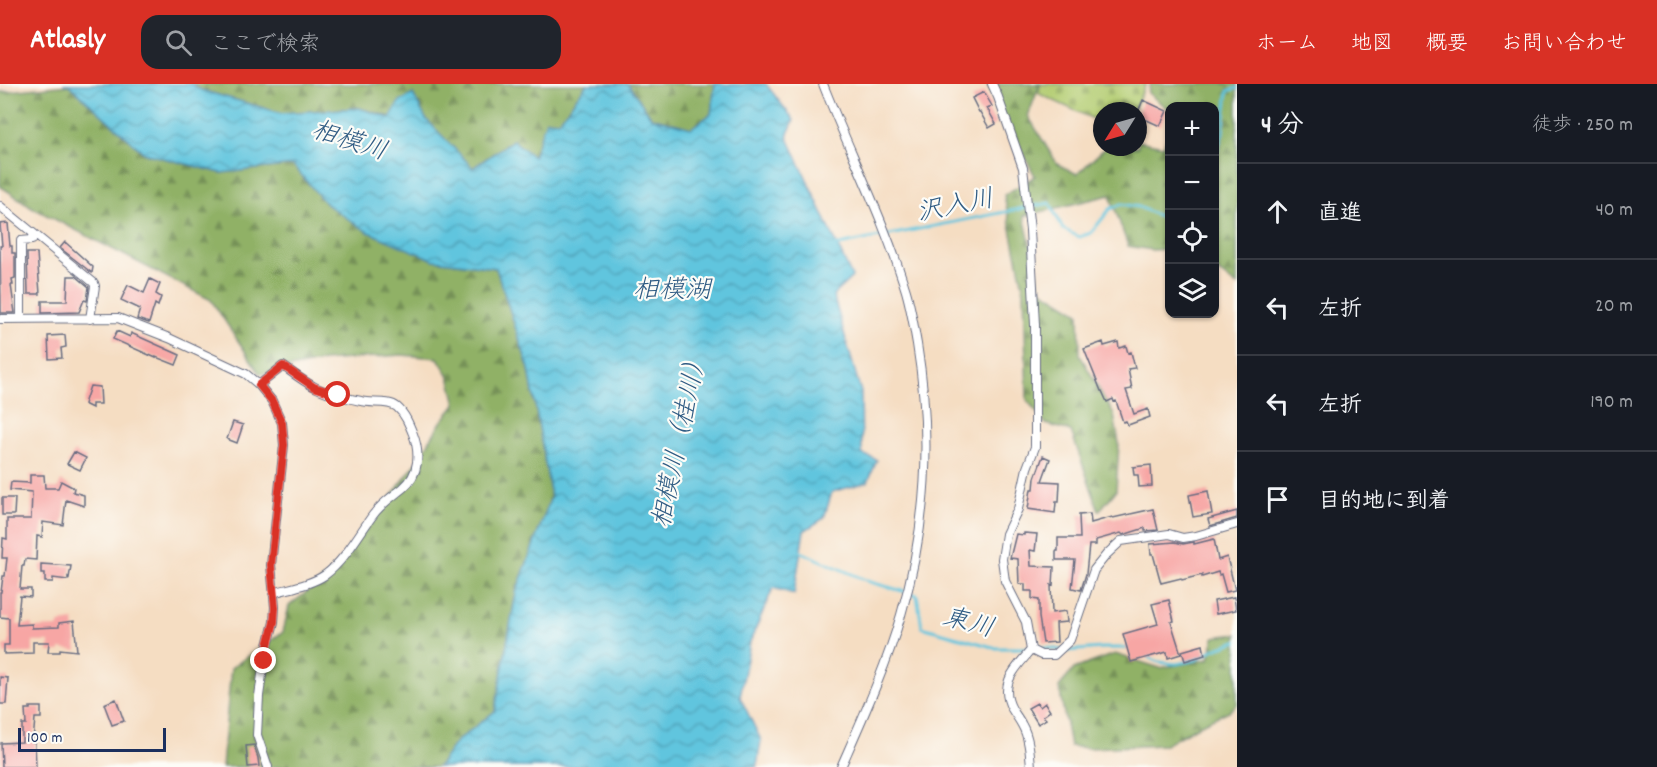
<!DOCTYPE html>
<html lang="ja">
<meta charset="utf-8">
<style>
:root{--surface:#171b24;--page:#20242c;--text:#f1f3f6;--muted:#9ea1a6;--line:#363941;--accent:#d93025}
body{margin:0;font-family:Dekko,"Klee One",sans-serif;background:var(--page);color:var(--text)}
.controls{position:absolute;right:18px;top:18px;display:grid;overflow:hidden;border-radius:12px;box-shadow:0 2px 4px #0004}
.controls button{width:54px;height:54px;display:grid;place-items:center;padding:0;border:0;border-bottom:2px solid var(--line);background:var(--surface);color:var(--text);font:30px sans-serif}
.compass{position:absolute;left:1093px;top:18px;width:54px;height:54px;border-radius:50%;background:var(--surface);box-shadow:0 2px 4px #0004;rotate:233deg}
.scale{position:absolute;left:18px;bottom:15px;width:148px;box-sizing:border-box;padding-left:6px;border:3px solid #1b2f5e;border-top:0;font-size:16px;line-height:21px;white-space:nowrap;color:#1b2f5e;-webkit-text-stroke:4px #fdfcf7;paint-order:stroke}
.stop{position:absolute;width:18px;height:18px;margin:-14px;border:4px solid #d93025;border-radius:50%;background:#fff}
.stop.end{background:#d93025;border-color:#fff;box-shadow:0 2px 6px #0008}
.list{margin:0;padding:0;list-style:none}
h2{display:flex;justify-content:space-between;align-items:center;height:78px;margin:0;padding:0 24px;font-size:26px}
h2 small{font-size:20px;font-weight:400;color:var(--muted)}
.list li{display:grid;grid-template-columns:39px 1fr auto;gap:18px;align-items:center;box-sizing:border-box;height:96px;padding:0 24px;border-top:2px solid var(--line)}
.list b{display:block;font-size:22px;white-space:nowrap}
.list em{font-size:20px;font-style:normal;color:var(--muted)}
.icon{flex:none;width:33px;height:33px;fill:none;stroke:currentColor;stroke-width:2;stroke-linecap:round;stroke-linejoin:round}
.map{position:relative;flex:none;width:1237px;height:683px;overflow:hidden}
header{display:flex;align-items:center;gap:36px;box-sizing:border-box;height:84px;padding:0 30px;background:var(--accent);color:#fff}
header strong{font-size:28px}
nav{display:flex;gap:33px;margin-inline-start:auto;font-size:21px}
.search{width:420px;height:54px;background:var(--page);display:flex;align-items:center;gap:15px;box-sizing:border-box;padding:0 21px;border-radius:18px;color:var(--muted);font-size:22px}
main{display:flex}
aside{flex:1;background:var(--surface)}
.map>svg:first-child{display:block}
</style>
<header>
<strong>Atlasly</strong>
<div class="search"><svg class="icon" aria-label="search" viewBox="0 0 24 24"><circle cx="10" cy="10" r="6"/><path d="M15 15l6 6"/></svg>ここで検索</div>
<nav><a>ホーム</a><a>地図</a><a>概要</a><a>お問い合わせ</a></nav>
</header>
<main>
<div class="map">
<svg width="1237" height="683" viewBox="0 0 1237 683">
<defs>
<pattern id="forest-firs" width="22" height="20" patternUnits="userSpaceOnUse" patternTransform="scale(1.5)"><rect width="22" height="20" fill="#90b166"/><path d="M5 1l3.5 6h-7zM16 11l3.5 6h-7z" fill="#759057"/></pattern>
<pattern id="cemetery-stones" width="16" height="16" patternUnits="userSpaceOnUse" patternTransform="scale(1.5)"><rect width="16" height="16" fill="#b5ce74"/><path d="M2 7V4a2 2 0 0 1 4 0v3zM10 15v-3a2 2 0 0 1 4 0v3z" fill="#9bb167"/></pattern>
<pattern id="water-waves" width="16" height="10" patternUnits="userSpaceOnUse" patternTransform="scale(1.5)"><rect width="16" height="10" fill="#61c5de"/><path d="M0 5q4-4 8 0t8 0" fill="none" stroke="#4fa0b7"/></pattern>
</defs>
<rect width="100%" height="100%" fill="#fdfcf7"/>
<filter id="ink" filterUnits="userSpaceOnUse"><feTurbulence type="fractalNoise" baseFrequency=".0167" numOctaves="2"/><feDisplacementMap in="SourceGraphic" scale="12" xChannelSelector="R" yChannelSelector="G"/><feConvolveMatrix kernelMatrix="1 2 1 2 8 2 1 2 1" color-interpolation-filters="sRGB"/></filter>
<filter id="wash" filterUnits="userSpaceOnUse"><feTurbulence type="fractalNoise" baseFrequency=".008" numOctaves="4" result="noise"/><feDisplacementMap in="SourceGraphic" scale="24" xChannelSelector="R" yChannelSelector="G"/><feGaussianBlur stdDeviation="1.35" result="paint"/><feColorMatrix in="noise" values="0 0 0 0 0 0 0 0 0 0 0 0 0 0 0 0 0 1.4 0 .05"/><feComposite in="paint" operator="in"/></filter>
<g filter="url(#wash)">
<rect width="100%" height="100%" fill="#f5ddc2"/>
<!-- forest -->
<path fill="url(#forest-firs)" stroke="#567062" stroke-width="1.5" d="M191,0H587L559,37L546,36L533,74L513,56L472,84L426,35L413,10L398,35L359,24L281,29L201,6Z
M628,0H715L711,30L691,44L651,33Z
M987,0H1040L1028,32L1057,80L1077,90L1106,63H1138V57L1163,62L1169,50V165L1152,166L1128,162L1110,111L1024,132L1040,205L1079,229L1080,271L1114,331L1119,359L1116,407L1099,427L1071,347L1046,340L1027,316L1024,208L1004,111L1035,92Z
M1150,0H1237V202L1215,185L1214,22H1170L1169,26L1148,9Z
M69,1L144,69L221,89L293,81L326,120L434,176L496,184L529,285L551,413L516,509L495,627L456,658L438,683H222L231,584L283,548L289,522L337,484L417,378L441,338L456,320L449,292L438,274L401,271L324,277L260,290L211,216L35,125L0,102V8Z
M1237,550V620L1229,627L1205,638L1165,661L1088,664L1070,662L1059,603L1074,585L1115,570L1160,584L1209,575L1214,553Z"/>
<!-- cemetery -->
<path fill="url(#cemetery-stones)" stroke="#687e69" stroke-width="1.5" d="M1041,0H1146L1133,27H1102V39L1037,9Z"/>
<!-- water -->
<path fill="url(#water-waves)" stroke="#3e7a9e" stroke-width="1.5" d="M63,0H192L201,6L281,29L359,24L390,34L399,18L413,10L426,35L473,84L513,56L533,73L546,36L559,37L587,0H628L651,33L691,44L711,30L715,0L744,1L746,0H766L794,36L787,52L852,193L833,211L861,308L862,370L877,376L868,398L832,408L824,434L804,447L794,510L773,504L750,558L740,613L761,656L757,683H438L456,658L495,627L516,509L551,413L529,285L496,184L434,176L368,148L326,120L293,81L221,89L144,69L69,1Z"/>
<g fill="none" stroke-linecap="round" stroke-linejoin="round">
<!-- stream -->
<path stroke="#61c5de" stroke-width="3" d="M1214,77L1223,48L1228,7L1237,4
M834,162L1050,119L1063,145L1079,153L1091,149L1110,125L1122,120L1139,123L1159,132L1170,128
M799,467L870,498L917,511L922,543L996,564H1049L1066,567L1102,564H1129
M1146,572L1159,578L1176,580L1196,576L1214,565L1237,557"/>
</g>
<g id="blocks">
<!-- building -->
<path fill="#f7a6a4" d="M984,8L992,22L987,24L996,40L989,44L980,28H979L972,14Z
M1143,16L1167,27L1160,42L1138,32V28Z
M8,139L10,162H12V169H15V194L12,195L13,201H11L15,229H1L0,162H2L0,140Z
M65,158L93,183L92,189L60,164Z
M27,169H37L40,210H28Z
M68,192H76L89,203L87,217L84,216L79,228L42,229V217H67Z
M150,195L160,200L156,210L161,213L158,222L155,220L149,239L137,235L140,225L121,216L128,201L144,209Z
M117,247L130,253L131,249L180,271L176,281L156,273V274L113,255Z
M65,251L66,263L61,264L62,274L49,275L48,252Z
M1103,258L1104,262L1118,258L1119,264L1126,262L1128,269L1131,268L1135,284L1128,285L1132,305L1126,306L1134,330L1148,325L1150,333L1128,341L1126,337L1123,338L1116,317L1114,318L1113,315L1107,318L1102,307H1101L1084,265Z
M90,302L100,303L101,320H92V324L84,320Z
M233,338L243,341L237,359L227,355Z
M74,368L86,374L80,386L67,380Z
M1043,372L1050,375L1042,397L1060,398L1059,418H1056L1055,429L1028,425L1031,405H1034L1035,394Z
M1151,381L1152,402L1139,403L1138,391H1134L1133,383Z
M30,391H44L45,404H58L61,397L74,404L73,408L84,411V422L66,416L63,441L43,438L42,453L37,452L36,476L25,475L24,482H22L20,505H31V513L20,512L17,541L32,540V544L59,543V539L74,537L77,567L60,565V568H48L49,558H33V569L4,570V561H9V534L0,533V508H1L3,492H5L7,474H2L3,454L7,455V435H31L32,408L10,406L11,398L30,399Z
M1208,407L1212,430L1193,433L1189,411Z
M2,414H15L14,431H2Z
M1153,425L1158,446L1145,447V444L1123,451L1121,449L1096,456V461H1089L1086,490L1081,506L1072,504L1075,476H1056V467H1058V454H1080L1079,431L1090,430L1091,439L1112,433L1113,434Z
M1237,427V434L1210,442L1208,435Z
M1024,449L1037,450L1035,467L1030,466L1031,482L1054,483L1053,502L1051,501L1052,529L1066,527L1067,538L1056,539L1057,558L1043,559L1039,533V516L1032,515V507H1025V500H1019L1018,475L1010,474L1016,450L1024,451Z
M1214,455L1218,476L1227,473L1235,506L1226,508L1221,490L1219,491L1218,488L1202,493V491L1182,496L1181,494L1161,499L1153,470H1151L1150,460L1175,458L1183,460L1194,458V460Z
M41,480L71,482L69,494L68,493V496L53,494V498H45V489H41Z
M1234,513L1236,526L1216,530L1214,517Z
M1169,516L1174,537L1171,538L1181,570L1168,574L1167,568L1131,578L1123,550L1158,540L1152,520Z
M1203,561L1205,571L1185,577L1182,567Z
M0,593L8,594L6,620H0Z
M116,615L124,637L112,641L104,620Z
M1037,619L1040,623L1045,619L1050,627L1043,632L1046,635L1038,640L1028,624Z
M30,623H41V634H35L33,658H35L36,683H2L1,659L22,658V640H26L25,625H30Z
M254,661L258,674L259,682L248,683L246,662Z"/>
</g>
</g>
<g filter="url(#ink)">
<use href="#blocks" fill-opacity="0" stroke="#676c81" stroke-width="1.5"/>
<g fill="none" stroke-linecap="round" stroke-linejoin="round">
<!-- minor casing -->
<g stroke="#676c81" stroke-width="10">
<path id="minor" d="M823,0C850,69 884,135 906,207C911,224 914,243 917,260C932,351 927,443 901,531C886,583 863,633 841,683
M992,0L998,13L1023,84L1030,146L1035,241V363L1027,384L1018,425L1006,450L1002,475L1005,497L1026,538L1031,566
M0,122L94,199L95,202L90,235
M21,234V157L32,156L34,150
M0,235L118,234L169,254L246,290L259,301L272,317L282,339L284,361L271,481L275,523L274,538L264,577L259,612L257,651L268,683
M259,301L283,282C293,289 303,297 313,302C327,310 346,314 361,317C371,320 389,316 397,323C405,330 409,340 413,350C420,368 420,390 403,404C392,413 382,419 373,431C358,451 345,476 325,491C310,501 290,504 273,509
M1031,566L1041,571H1054L1070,556L1094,486L1107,470L1121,457L1169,450L1183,454L1196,452L1237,440
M1031,683C1030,669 1029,653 1022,641C1019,635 1015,630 1012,625C998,599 1016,584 1031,566"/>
</g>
<!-- minor -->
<use href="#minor" stroke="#fff" stroke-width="8"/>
</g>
</g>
<g fill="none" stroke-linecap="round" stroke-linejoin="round" filter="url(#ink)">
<!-- route -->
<path stroke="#d93025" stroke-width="8" d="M264,577L274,538L275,524L271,481L284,361L282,339L272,317L259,301L283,282L314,303L338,311"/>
</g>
<g text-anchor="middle" stroke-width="4.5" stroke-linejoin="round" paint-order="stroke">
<!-- water labels -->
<g font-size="26" font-style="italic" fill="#305c84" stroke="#fdfcf7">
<text transform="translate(350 55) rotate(18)" y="9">相模川</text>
<text transform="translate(955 120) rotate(-11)" y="9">沢入川</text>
<text x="672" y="213">相模湖</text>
<text transform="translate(678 354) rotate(-78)" y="9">相模川（桂川）</text>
<text transform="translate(969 537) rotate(15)" y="9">東川</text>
</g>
</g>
</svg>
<div class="controls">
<button>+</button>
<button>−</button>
<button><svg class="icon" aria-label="locate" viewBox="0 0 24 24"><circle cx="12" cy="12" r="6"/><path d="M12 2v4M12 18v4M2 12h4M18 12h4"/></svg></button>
<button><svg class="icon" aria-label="layers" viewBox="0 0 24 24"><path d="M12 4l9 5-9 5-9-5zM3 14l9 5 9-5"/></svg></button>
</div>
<svg class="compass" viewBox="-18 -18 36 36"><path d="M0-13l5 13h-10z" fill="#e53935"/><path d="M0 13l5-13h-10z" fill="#9ea1a6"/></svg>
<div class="scale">100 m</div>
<div class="stop" style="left:338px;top:311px"></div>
<div class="stop end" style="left:264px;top:577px"></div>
</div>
<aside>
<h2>4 分<small>徒歩 · 250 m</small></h2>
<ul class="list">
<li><svg class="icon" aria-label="ahead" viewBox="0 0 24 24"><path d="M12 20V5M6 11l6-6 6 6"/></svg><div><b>直進</b></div><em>40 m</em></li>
<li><svg class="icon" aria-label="left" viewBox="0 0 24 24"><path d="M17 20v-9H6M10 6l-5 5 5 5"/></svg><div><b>左折</b></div><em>20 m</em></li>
<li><svg class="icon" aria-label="left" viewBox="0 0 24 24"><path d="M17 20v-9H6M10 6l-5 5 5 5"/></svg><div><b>左折</b></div><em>190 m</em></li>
<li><svg class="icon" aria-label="arrive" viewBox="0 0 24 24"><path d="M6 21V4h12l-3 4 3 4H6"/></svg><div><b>目的地に到着</b></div></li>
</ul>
</aside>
</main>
